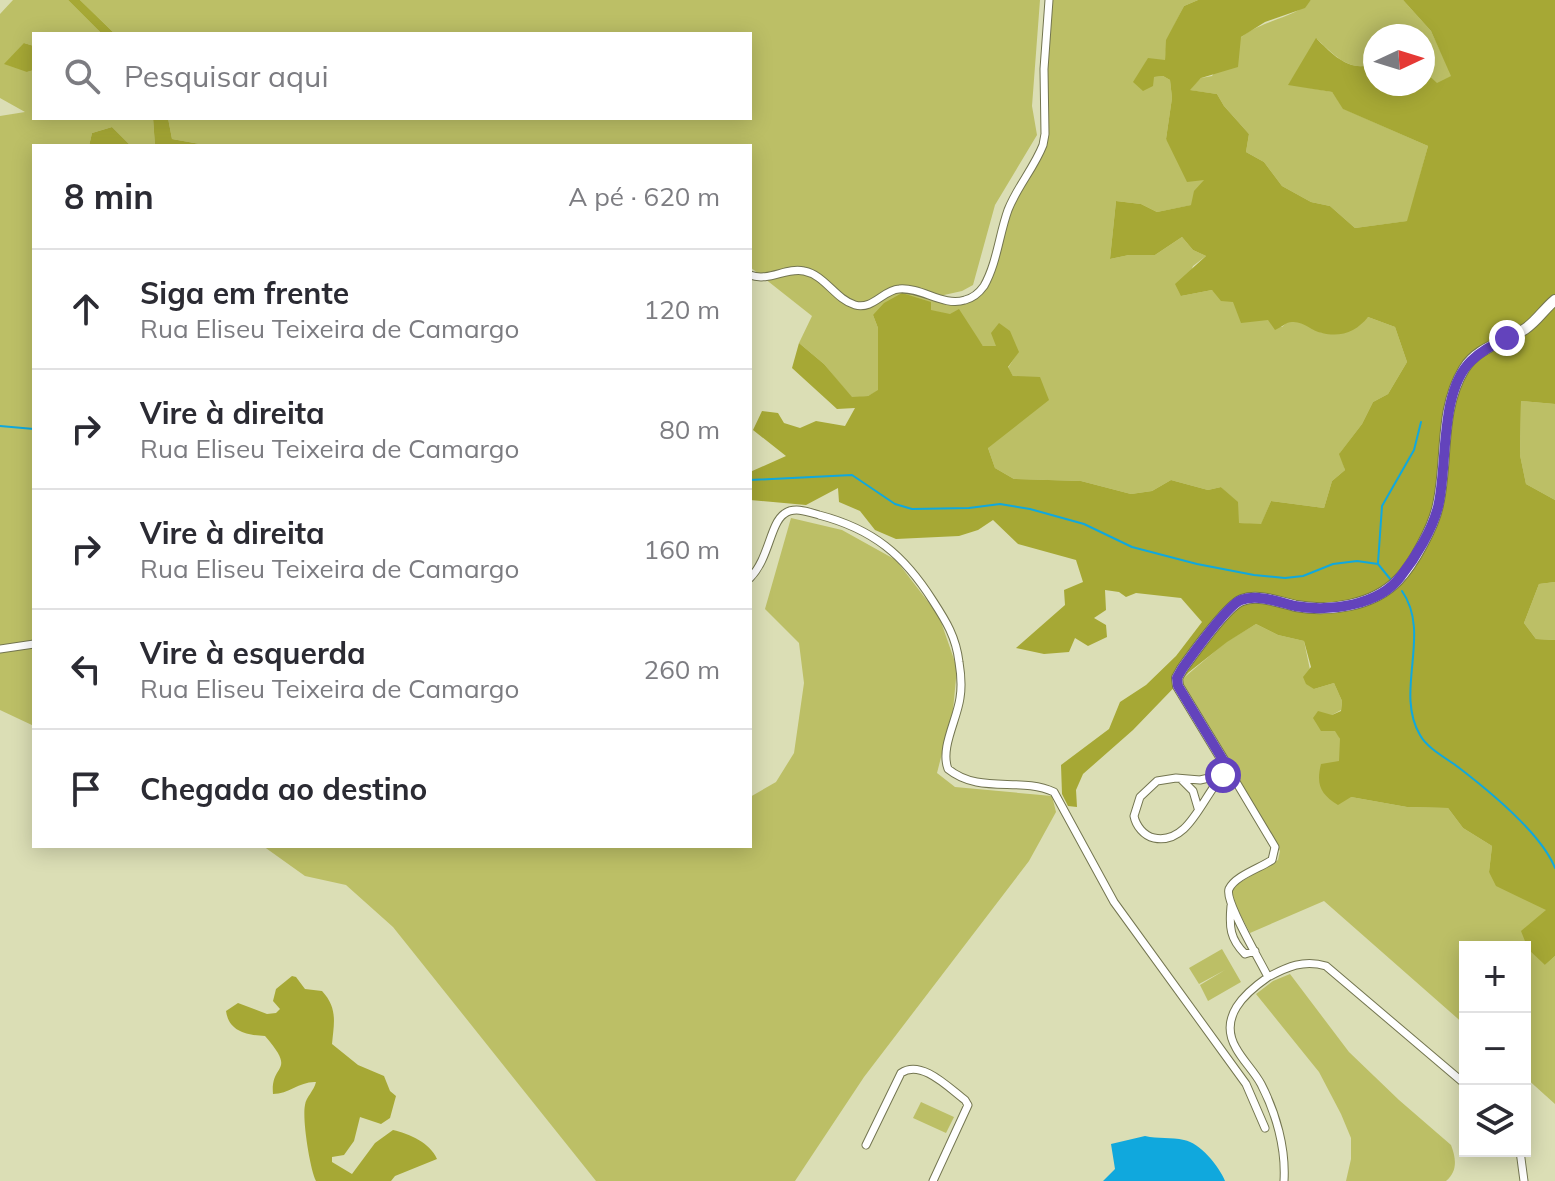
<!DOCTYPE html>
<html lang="pt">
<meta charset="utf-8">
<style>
:root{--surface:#fff;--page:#f7f7f7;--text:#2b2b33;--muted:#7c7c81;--line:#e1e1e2}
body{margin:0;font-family:Mulish,sans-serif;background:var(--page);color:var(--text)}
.controls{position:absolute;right:24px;bottom:24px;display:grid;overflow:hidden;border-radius:0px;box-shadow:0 4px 20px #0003}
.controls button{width:72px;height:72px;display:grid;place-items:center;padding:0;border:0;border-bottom:2px solid var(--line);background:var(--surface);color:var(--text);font:40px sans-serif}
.compass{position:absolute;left:1363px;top:24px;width:72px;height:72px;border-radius:50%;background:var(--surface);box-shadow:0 4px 20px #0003;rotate:86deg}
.stop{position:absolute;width:24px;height:24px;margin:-18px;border:6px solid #6343bc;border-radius:50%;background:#fff}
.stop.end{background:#6343bc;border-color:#fff;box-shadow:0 2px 8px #0008}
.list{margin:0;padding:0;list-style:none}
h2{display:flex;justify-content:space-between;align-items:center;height:104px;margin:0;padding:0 32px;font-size:34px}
h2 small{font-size:26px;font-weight:400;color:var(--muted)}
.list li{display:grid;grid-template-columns:52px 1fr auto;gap:24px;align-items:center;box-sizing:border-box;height:120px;padding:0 32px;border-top:2px solid var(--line)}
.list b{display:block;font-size:30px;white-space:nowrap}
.list p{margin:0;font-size:26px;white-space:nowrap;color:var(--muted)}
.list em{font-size:26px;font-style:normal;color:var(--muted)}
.icon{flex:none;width:44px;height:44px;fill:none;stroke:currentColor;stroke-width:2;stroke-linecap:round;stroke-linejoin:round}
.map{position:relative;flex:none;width:1555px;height:1181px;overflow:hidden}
.search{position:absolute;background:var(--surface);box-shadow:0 4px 20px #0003;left:32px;top:32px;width:720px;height:88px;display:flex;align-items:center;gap:20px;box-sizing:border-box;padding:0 28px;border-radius:0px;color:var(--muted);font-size:30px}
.panel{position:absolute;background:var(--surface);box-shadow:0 4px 20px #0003;left:32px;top:144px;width:720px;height:704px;border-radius:0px}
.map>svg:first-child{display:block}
</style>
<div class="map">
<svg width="1555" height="1181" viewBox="0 0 1555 1181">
<rect width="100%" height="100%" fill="#dbdeb5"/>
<!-- green -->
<path fill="#bcbf66" d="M13,0H68L102,34H34V46L24,43L27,72L34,70V118H153L155,146H131L112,127L92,133L89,146H34V726L0,710V116L25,112L0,98V14Z
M80,0H1040L1032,106L1037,135L995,205L973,285L962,291L935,297L952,302L981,290L1001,231L1043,145L1049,0H1198L1184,6L1167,40L1165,60H1156L1153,77L1163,76L1170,80L1172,98L1166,139L1205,180L1195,191L1192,205L1157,212L1141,204L1116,201L1110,259L1129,255H1155L1182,237L1193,250L1206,256L1193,266L1181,296L1212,290L1282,327L1288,321L1301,322L1322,333L1368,317L1395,327L1407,362L1388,394L1373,402L1362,424L1340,453L1345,470L1332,481L1324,508L1271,501L1261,525L1238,523L1237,502L1221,487L1208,490L1171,480L1152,491L1131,494L1081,481L1014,479L995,468L988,448L1013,376L1008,368L1018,352L983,346C952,299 922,311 873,315L878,328V391L868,396L852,398L824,364L799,343L812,316L750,267V146H211L172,139L168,118H750V34H115Z
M1311,0H1403L1431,31L1452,76L1437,84L1423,70V36H1375V63C1350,74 1333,54 1317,39L1289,84L1332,92L1344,109L1428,146L1408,221L1355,228L1330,206L1311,202L1282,186L1264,162L1246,152L1249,134L1224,106L1217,94L1189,90L1201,78L1212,76C1221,63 1231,44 1244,35C1263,21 1301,15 1311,0Z
M1521,401L1555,404V500L1526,484L1520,455Z
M791,518L842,530L896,560L939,616L957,668L953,710L937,773L955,787L1052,796L1056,812L1029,861L864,1077L795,1181H596L393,927L346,885L305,876L263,846H750V797L776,782L794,753L804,683L799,643L765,609Z
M1555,582V640L1536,639L1524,623L1539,584Z
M1256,624L1278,635L1304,641L1314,689L1334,683L1342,701L1341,710L1332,715L1340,739V761L1351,797L1407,807L1448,808L1463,828L1492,846L1489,872L1547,910L1545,965L1555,956V1104L1525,1077V947H1465V1025L1324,901L1250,933L1233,901L1232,890L1239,883L1278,860L1280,851L1180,681L1226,642Z
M1222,949L1241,982L1208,1001L1200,985L1225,970L1199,984L1189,968Z
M1290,974L1349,1052L1399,1100L1451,1145C1456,1158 1458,1171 1446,1181H1346L1351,1159V1138L1341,1114L1319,1072L1256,994L1273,981Z
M921,1102L954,1117L946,1133L913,1118Z"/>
<!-- forest -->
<path fill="#a6a835" d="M68,0H80L115,34H102Z
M1198,0H1311L1305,8L1265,22L1241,37L1238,67L1201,78L1190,90L1217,94L1224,106L1249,134L1246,152L1264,162L1282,186L1311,202L1330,206L1355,228L1407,221L1428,146L1343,109L1332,92L1288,85L1316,38C1332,54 1350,74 1375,63V84H1423V70L1437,83L1451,76L1431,31L1403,0H1555V404L1521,401L1520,455L1526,484L1555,500V582L1539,584L1524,623L1536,639L1555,640V956L1545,965L1528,949L1521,931L1546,910L1496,886L1489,872L1492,846L1463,828L1448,808L1407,807L1351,797L1338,805C1320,794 1316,784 1321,764L1339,761L1340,739L1335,731H1321L1313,718L1318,711L1332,715L1341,711L1342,701L1334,683L1314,689L1306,684L1303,677L1311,667L1304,641L1278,635L1256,624L1227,642L1189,672L1133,730L1083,774L1076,790L1077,807L1068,806L1062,794L1061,765L1109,729L1120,702L1146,685L1176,656L1202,622L1181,598L1136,593L1126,597L1119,592L1105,590L1106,610L1094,618L1106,625L1107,637L1088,646L1075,638L1069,652L1044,654L1016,648L1065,605L1064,590L1083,582L1076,560L1018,544L993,520L978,530L959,536L896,539L875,530L860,511L839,502L838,488L806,505L750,500V472L786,456L753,430L762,411L778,413L784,423L800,428L816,421L845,426L855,408L837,409L792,368L799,343L824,364L852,397L868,396L878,390V328L873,315L884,303L902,293L931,302V310L950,314L959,309L983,346H996L991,333L999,323L1010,331L1019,352L1008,367L1013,376L1040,377L1049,400L988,448L995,468L1014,479L1081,481L1131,494L1152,491L1171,480L1208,490L1221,487L1238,502L1239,523L1261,524L1271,501L1324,508L1332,481L1345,470L1339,454L1362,424L1373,402L1388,394L1407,362L1395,327L1368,317C1357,331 1341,338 1322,333C1311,331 1304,321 1292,322C1286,322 1282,327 1275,330L1268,320L1241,323L1233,302L1221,301L1212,290L1181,296L1175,284L1206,256L1193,250L1182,237L1155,255H1129L1110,259L1116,201L1141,204L1157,212L1191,205L1194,191L1204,180L1187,182L1166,139L1172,98L1170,80L1163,76L1154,77L1153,86L1143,91L1133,82L1148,58L1165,60L1166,40L1184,6Z
M24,43L34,46V70L27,72L4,64Z
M153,118H168L172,139L211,146H155Z
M112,127L131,146H89L92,133Z
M292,976L296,977L305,989L322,991C338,1008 334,1023 332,1044L358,1065L384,1076L390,1091L396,1096L390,1118L381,1124L360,1117L354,1141L344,1155L332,1157V1162L352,1174L375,1143L393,1130C410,1134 430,1143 437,1159L395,1176L391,1181H316C310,1169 302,1119 305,1105C306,1097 314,1091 316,1082C300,1081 289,1094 273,1094C270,1062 298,1074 265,1036C247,1035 229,1032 226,1011L238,1003L267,1014L276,1013L280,1009L273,1001L276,989Z"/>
<!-- water -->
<path fill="#10a8dd" d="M1145,1136C1158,1139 1171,1137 1184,1140C1200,1143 1219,1166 1225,1181H1103L1115,1169L1111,1144Z"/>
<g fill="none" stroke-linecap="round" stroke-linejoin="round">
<!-- stream -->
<path stroke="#10a8dd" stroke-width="2" d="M0,426L34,429
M750,480L852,475L895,504L912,509L969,508L1000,504L1030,509L1084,524L1132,547L1197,564L1254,575L1285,578L1303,576L1333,564L1357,561L1378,564L1391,580
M1378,563L1382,506L1414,450L1421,422
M1402,591C1432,634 1394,691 1420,735C1427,748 1446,758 1458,767C1488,790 1541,833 1555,868"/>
<!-- street casing -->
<g stroke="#737550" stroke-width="9">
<path id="street" d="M750,275C769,282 786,267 804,271C825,275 835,299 855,305C873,310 883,290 899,289C922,287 943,307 965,300C973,298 979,293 984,286C997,263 999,235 1008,210C1017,187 1034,168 1043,145L1045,134L1044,69L1049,0
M750,578C769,559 770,524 784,514C794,506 809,512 819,515C873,529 904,555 933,601C946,621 956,637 959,662C961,674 962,686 960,698C957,720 940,748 948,769C980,795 1020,776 1054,792L1114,902L1246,1084L1265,1128
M0,649L34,644
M1222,775L1200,780L1176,778L1157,781L1140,797L1134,816C1136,826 1144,836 1154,838C1192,846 1204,788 1229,770L1275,847L1272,860C1260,868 1235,876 1229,889C1224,901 1261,962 1268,977C1245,993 1218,1017 1236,1048C1243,1061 1254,1071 1261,1084C1276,1113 1286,1148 1284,1181
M1181,779L1193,791L1198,808
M1231,906C1229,927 1230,939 1245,954L1255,951
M1268,977C1287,967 1304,959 1326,966L1465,1084
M866,1145L901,1073C921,1059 948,1087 965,1100L968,1105L933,1181
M1520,1151L1524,1181"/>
</g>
<!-- secondary casing -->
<g stroke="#737550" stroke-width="12">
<path id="secondary" d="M1229,770L1178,686L1177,678L1182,669C1192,655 1228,605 1242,600C1258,594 1279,602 1296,606C1329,612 1373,606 1398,580C1413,565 1434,526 1438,505C1448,461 1439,410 1464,369C1477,347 1505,342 1525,329C1537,321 1544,309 1555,300"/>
</g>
<!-- street -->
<use href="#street" stroke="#fff" stroke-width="7"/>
<!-- secondary -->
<use href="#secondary" stroke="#fff" stroke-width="10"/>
</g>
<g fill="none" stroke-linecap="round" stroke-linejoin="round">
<!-- route -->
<path stroke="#6343bc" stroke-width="10" d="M1223,775L1229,770L1178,686L1177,678L1182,669C1192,655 1228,605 1241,600C1258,594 1279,602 1295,606C1329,612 1379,606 1401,576C1416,557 1432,530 1438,507C1448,466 1439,392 1471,361C1481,351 1494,344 1507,338"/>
</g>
</svg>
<div class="controls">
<button>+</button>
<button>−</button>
<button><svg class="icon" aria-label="layers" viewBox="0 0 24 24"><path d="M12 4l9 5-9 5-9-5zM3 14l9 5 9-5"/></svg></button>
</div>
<svg class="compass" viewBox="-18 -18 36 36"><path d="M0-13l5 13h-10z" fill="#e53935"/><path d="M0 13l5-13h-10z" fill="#7c7c81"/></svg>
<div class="stop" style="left:1223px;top:775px"></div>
<div class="stop end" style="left:1507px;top:338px"></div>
<div class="search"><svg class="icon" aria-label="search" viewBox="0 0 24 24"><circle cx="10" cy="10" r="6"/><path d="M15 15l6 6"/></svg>Pesquisar aqui</div>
<section class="panel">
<h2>8 min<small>A pé · 620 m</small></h2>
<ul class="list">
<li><svg class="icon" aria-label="ahead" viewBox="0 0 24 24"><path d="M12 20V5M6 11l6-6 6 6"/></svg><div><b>Siga em frente</b><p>Rua Eliseu Teixeira de Camargo</p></div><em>120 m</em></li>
<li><svg class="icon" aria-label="right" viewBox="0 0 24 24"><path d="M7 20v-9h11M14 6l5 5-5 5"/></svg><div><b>Vire à direita</b><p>Rua Eliseu Teixeira de Camargo</p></div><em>80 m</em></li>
<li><svg class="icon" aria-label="right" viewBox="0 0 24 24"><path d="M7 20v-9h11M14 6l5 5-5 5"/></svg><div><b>Vire à direita</b><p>Rua Eliseu Teixeira de Camargo</p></div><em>160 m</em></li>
<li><svg class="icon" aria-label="left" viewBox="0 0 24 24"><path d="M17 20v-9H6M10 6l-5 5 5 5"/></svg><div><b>Vire à esquerda</b><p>Rua Eliseu Teixeira de Camargo</p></div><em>260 m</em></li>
<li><svg class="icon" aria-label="arrive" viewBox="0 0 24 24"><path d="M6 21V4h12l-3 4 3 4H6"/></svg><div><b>Chegada ao destino</b></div></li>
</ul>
</section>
</div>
